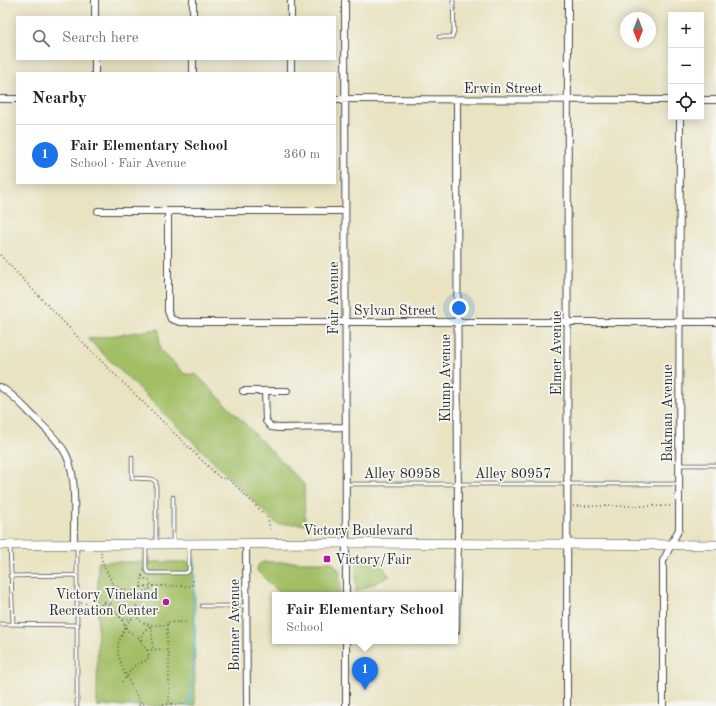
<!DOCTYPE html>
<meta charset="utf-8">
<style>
:root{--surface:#fff;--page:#f2f2f2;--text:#222;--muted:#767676;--line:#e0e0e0;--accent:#1a73e8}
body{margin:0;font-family:"Old Standard TT",serif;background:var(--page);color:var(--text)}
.controls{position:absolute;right:12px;top:12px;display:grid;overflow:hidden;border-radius:0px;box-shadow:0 2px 10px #0003}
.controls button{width:36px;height:36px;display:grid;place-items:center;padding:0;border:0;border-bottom:1px solid var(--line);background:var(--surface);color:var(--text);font:20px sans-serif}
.compass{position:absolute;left:620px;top:12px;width:36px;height:36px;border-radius:50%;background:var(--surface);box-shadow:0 2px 10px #0003;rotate:180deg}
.you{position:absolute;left:459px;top:308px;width:14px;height:14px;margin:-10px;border:3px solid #fff;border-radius:50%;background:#1a73e8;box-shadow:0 0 0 6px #1a73e833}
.badge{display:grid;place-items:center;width:26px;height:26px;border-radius:50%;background:var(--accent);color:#fff;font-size:13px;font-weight:700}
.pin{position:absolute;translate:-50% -33px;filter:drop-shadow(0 1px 2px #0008)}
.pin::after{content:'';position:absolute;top:21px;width:14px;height:12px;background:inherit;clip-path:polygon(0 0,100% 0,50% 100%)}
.popup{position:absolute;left:272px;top:592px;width:186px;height:52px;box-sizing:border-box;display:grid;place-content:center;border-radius:0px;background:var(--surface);filter:drop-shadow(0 1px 3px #0005);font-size:13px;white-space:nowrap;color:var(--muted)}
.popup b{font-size:15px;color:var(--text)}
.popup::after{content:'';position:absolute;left:50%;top:100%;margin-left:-8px;border:8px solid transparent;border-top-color:var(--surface)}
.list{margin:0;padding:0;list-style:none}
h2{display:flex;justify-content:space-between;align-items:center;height:52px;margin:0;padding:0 16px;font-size:17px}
h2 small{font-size:13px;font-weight:400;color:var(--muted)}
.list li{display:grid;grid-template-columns:26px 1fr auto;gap:12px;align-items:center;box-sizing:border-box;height:60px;padding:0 16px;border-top:1px solid var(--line)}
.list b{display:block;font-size:15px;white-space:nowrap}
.list p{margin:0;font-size:13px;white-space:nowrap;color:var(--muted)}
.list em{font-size:13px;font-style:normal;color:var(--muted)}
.icon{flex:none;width:22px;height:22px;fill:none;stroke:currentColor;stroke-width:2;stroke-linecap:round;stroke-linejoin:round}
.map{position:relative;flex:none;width:716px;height:706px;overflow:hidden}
.search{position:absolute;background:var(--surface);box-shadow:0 2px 10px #0003;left:16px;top:16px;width:320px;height:44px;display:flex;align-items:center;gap:10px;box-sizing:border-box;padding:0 14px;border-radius:0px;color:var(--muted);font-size:15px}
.panel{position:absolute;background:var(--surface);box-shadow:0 2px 10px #0003;left:16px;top:72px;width:320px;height:112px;border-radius:0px}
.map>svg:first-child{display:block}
</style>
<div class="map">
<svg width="716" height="706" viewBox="0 0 716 706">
<rect width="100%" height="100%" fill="#f6f6f2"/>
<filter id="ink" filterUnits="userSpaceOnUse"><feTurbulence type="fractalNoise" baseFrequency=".025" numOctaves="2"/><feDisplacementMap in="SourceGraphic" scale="8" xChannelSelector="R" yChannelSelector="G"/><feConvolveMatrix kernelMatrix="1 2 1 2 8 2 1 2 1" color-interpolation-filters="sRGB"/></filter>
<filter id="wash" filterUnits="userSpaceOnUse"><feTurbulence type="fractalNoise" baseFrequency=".012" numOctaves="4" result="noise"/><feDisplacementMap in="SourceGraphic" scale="16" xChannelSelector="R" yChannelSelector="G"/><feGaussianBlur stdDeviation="0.9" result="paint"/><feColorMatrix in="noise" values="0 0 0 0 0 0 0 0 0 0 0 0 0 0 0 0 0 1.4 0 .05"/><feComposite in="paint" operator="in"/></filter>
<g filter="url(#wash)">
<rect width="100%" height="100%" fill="#e9e3c2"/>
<!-- green -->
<path fill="#a3bf66" stroke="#677548" d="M159,329L160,350L185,374L197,375L304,484L305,524H277L88,339Z
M361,561L384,562C382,568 385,571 390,576L356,592V565Z
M98,562H194L195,706H97Z
M263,562H332L340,571V595H282L257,571C257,566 259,563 263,562Z"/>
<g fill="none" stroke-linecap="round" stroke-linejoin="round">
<!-- stream -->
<path stroke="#59bbd7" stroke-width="2" d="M188,706C195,686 190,662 195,641L194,558"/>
</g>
</g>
<g filter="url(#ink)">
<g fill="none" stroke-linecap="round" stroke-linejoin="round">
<!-- lane casing -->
<g stroke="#484742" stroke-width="4.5">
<path id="lane" d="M439,37H452L454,31L453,0
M132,457V478L152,479L156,482V543
M679,465H716
M346,484H679
M173,543V497
M10,546L13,624
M77,546V706
M146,546V570L149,573H186L189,571V546
M10,576L77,575
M202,606H246
M0,624L78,625"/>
</g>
<!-- street casing -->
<g stroke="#484742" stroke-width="8">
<path id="street" d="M345,0L346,595
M95,17V0
M193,17V0
M291,17V0
M95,73V59
M193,73V59
M291,73V59
M0,99H17
M335,99L671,100
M701,100H716
M98,211H345
M168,211V311L171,319L180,322H716
M0,387C13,394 24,407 34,417C44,427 55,437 63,449C79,473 73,515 74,544
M243,391H287
M265,391L266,421L271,427L279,428L345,427
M246,544L247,706
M456,631L458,544L457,100
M346,706V641
M567,706L568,0
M663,706V561L679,529L680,117"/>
</g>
<!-- secondary casing -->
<g stroke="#484742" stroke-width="10">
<path id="secondary" d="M0,545L356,543L716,545"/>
</g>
<!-- path -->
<path stroke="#484742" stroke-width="1.5" stroke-dasharray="1 3" stroke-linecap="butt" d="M0,255L93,353L220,478L229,479L266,516L268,519L270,529
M573,506H673
M101,552C101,566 109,572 113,586
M142,576L144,578L150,581L151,586
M111 588a3 3 0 1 1 6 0a3 3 0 1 1-6 0Z
M141,587L147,586H192L193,579
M117,589L135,590L141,587L142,572
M135,590C137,597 137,603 136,610C136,627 154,625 167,625V622H187
M148,597L144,596V591L150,590V586
M104.5 602a3.5 3.5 0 1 1 7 0a3.5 3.5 0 1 1-7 0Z
M109,599L112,590
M81,603L99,605L105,604
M109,605L120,617L128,631L139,638L144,647L147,650L162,649L167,651
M136,612L134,617L127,623L118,644V654L124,672L140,702L147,705L155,706
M120,617L125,619L132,618
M167,625V650L169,654V704
M141,640L142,634L150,625L152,632L153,650
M122,682L135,665L147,660L149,656L147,650
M139,706L140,702
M161,706V704H186"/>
<!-- lane -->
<use href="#lane" stroke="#fff" stroke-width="3"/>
<!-- street -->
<use href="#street" stroke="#fff" stroke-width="6"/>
<!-- secondary -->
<use href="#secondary" stroke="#fff" stroke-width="9"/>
</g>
</g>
<!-- markers -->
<g fill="#b5179e" stroke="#f6f6f2" stroke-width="1.5">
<rect x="323" y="555" width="8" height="8" rx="2"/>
<circle cx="166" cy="602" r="4"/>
</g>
<g text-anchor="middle" stroke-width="3.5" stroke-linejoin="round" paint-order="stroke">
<!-- street labels -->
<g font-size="14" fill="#2b2b2b" stroke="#f6f6f2">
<text x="503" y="93">Erwin Street</text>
<text transform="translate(333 298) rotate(-90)" y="5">Fair Avenue</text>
<text x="395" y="315">Sylvan Street</text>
<text transform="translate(556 353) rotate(-90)" y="5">Elmer Avenue</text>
<text transform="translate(445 378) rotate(-90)" y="5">Klump Avenue</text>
<text transform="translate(667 413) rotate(-90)" y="5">Bakman Avenue</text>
<text x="402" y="478">Alley 80958</text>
<text x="513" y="478">Alley 80957</text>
<text x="358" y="535">Victory Boulevard</text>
<text transform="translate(234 625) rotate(-90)" y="5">Bonner Avenue</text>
</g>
<!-- poi labels -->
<g font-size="14" fill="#2b2b2b" stroke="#f6f6f2" text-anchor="start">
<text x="335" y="564">Victory/Fair</text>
<text x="158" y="599" text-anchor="end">Victory Vineland<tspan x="158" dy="16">Recreation Center</tspan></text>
</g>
</g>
</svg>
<div class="controls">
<button>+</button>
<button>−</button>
<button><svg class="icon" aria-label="locate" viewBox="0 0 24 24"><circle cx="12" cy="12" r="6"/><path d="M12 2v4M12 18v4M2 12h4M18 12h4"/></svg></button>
</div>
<svg class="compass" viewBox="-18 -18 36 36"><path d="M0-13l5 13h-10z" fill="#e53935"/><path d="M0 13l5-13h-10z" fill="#767676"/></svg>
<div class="you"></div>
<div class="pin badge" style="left:365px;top:690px">1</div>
<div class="popup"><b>Fair Elementary School</b>School</div>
<div class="search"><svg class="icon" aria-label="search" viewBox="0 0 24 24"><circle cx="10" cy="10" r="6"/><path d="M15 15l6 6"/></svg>Search here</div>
<section class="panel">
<h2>Nearby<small></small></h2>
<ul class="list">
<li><span class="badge">1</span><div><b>Fair Elementary School</b><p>School · Fair Avenue</p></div><em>360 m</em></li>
</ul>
</section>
</div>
